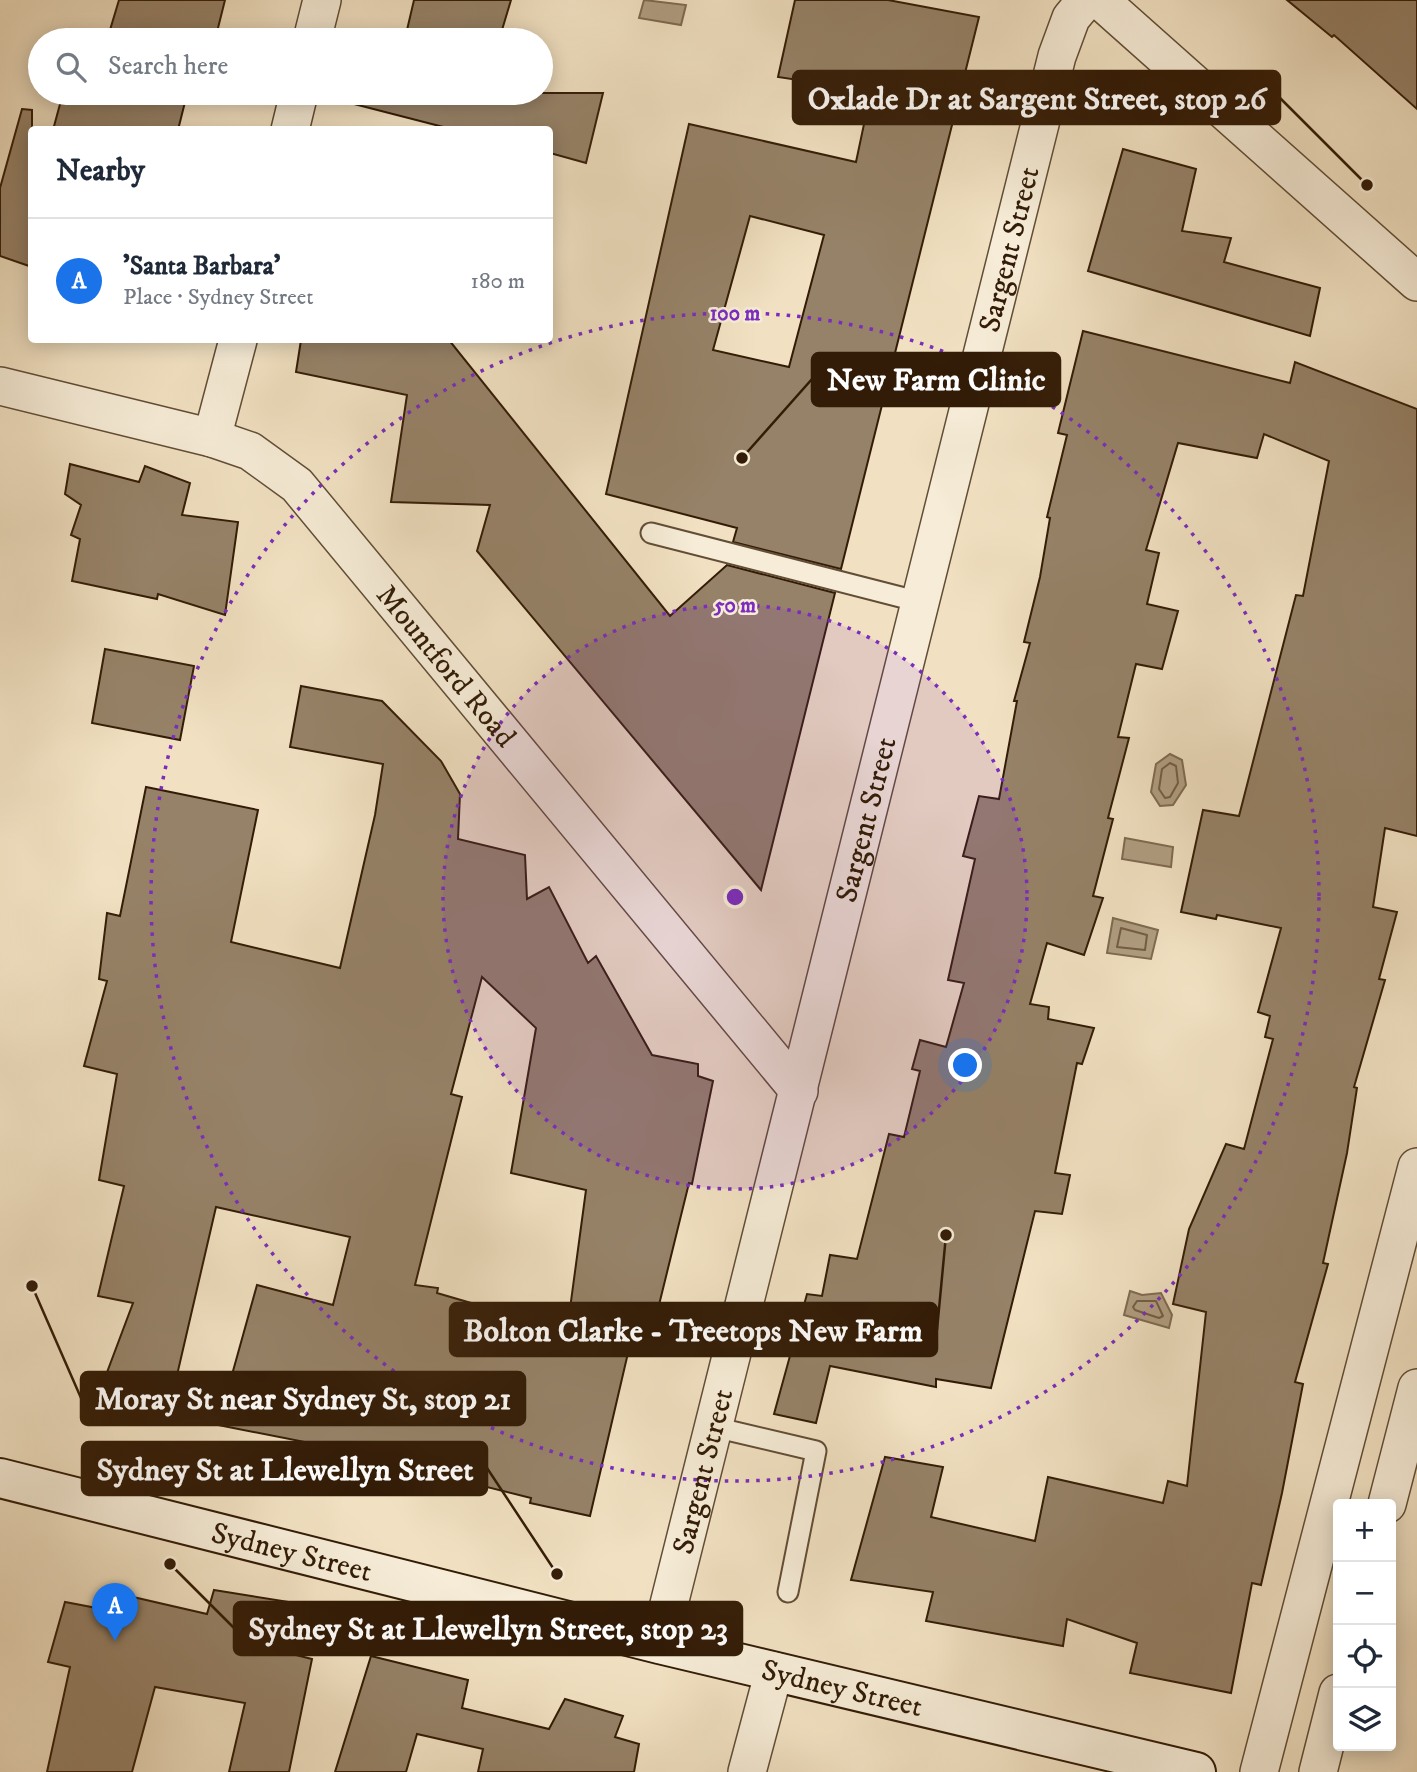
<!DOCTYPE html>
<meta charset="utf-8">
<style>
:root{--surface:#fff;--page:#f2f2f3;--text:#1f2937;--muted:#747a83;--line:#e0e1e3;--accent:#1a73e8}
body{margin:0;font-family:"IM FELL DW Pica",serif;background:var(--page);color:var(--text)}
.controls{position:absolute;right:21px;bottom:21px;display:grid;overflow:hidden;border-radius:7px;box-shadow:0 4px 18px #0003}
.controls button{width:63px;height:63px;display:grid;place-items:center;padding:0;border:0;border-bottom:2px solid var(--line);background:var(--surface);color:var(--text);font:35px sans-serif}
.you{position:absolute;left:966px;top:1066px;width:24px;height:24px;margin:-18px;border:5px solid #fff;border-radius:50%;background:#1a73e8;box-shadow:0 0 0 10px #1a73e833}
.badge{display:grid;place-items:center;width:46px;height:46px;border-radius:50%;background:var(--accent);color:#fff;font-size:23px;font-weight:700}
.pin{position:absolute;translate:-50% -58px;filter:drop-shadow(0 2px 4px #0008)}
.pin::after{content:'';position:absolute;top:37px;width:24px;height:21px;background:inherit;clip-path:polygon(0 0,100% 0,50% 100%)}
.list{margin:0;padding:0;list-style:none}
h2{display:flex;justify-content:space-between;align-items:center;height:91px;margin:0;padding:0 28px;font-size:30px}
h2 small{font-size:23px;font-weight:400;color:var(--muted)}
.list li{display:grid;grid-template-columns:46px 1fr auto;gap:21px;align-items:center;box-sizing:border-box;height:126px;padding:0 28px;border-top:2px solid var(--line)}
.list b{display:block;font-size:26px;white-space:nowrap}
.list p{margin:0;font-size:23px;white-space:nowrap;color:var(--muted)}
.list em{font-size:23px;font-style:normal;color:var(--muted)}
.icon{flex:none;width:38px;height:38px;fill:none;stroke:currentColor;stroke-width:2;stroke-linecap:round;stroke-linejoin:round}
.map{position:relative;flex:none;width:1417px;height:1772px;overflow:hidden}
.search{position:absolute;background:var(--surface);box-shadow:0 4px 18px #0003;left:28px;top:28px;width:525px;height:77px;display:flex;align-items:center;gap:18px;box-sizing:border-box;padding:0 24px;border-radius:38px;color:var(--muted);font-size:26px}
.panel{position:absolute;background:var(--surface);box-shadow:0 4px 18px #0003;left:28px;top:126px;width:525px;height:217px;border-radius:7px}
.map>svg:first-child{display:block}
</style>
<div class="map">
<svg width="1417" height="1772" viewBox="0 0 1417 1772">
<rect width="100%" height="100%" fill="#f1e1c2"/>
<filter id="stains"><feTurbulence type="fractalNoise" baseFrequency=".00286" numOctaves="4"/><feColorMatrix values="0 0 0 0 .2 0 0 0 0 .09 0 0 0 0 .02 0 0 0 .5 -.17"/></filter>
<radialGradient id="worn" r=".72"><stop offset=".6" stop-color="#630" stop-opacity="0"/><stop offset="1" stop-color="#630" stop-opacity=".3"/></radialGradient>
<!-- water -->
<path fill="#b09e82" stroke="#7e6a51" stroke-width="2" d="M644,0L686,5L681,25L639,18Z
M1170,754L1182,760L1186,785L1173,805L1160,806L1151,792L1156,764Z
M1125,838L1173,847L1171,867L1122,859Z
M1113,918L1158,930L1151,959L1107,953Z
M1130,1291L1142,1295L1161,1293L1172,1315L1169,1328L1124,1315Z"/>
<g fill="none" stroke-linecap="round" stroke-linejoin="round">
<!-- shore -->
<path stroke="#725d44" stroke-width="2" d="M1170,763L1176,766L1178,783L1170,797L1165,798L1159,789L1162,769Z
M1121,928L1147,935L1145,950L1117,947Z
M1137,1301H1156L1163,1316L1159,1318L1135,1310L1133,1307Z"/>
</g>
<!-- building -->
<path fill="#968268" stroke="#331c07" stroke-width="2" fill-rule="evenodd" d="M119,0H225L215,40H107Z
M414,0H511L499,40H461L407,30Z
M795,0H888L979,17L841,569L733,542L737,528L606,494L689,124L856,162L871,91L778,77ZM750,216L824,235L789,367L713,350Z
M1287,0H1417V109L1334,35L1332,37Z
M63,93H164L186,98L178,130H53Z
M356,93H603L586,163L550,153V130H455L354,104Z
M22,109L32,110V267L0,256V188Z
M1123,149L1196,169L1182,231L1231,238L1224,262L1320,288L1310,336L1088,271Z
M1083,331L1290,383L1295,362L1417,409V836L1385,828L1373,907L1397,912L1379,979L1385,980L1354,1087L1357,1088L1347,1153L1323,1263L1328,1264L1295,1382L1303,1384L1282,1493L1261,1585L1252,1583L1231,1693L1130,1673L1137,1643L1067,1619L1063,1646L1003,1635L926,1621L933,1592L851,1580L885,1457L943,1467L931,1517L1035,1541L1048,1477L1163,1503L1168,1481L1187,1486L1206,1312L1173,1304L1189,1229L1226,1144L1244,1149L1273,1039L1265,1037L1270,1016L1258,1012L1281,928L1217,915L1216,919L1181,912L1203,810L1239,816L1296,595L1303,596L1329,461L1264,434L1257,458L1178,443L1146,550L1159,553L1147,604L1178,611L1162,669L1136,664L1118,737L1129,738L1108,818L1113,819L1093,896L1103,898L1084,955L1047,943L1030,1004L1049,1007L1048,1019L1094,1028L1082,1064L1077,1063L1055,1173L1070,1175L1062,1214L1035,1211L991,1388L936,1379V1387L830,1366L816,1423L774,1414L807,1294L822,1296L830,1255L857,1259L889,1134L904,1137L920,1071L912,1069L920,1040L946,1047L964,983L948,980L975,859L963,856L979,796L999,799L1017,701H1014L1030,643L1024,642L1040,577L1050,518L1047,517L1067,435L1058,433Z
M301,340H449L670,616L727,565L835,593L761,890L477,551L490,505L391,502L407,395L296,372Z
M70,464L139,482L145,466L190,483L182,515L238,522L225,615L158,594L157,599L72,581L80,539L71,535L81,505L65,494Z
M105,649L194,666L180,740L92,723Z
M301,686L382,701L441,761L460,794L458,839L525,855L527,899L549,887L588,963L596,956L652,1055L698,1064V1076L713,1081L692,1184L689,1183L657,1313L638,1310L590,1516L530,1503L531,1498L423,1471L304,1449L305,1442L218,1425L257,1285L333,1305L350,1237L216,1207L168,1414L97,1399L133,1303L98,1296L124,1186L99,1180L117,1074L84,1066L107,981L99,979L107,913L120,916L146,787L258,810L231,942L340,968L375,815L383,764L290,747ZM482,977L536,1028L511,1173L586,1190L567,1331L437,1293L438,1288L415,1285L462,1097L451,1094Z
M214,1590L289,1602L276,1650L312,1659L289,1772H229L245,1703L155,1687L132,1772H47L70,1667L48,1662L65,1602L102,1609L107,1591L207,1614Z
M371,1656L468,1680L462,1708L549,1729L565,1699L623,1716L615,1737L639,1744L634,1772H478L483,1749L417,1734L406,1772H335Z"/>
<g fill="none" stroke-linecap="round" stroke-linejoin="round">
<!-- lane casing -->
<g stroke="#624d36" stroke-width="23">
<path id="lane" d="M651,533L920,602
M714,1427L816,1451L788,1592"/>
</g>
<!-- street casing -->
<g stroke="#624d36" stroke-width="40">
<g id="street">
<path d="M1100,0L1417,282"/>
<path d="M312,40L322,0"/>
<path d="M290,130L299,93"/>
<path id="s1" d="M0,386L212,438L250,451L297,485L799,1091"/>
<path d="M212,438L238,340"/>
<path d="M1387,1504L1417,1388"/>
<path id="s2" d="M659,1644L1057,56L1071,18L1086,0"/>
<path d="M747,1772L774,1671"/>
<path d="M1259,1772L1417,1167"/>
<path d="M1318,1772L1338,1693"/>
</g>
</g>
<!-- secondary casing -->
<g stroke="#331c07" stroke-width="42">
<g id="secondary">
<path id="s3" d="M0,1478L659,1644L1196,1772"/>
</g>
</g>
<!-- lane -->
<use href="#lane" stroke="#f6ecd7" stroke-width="19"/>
<!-- street -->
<use href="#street" stroke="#f6ecd7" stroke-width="37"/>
<!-- secondary -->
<use href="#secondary" stroke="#f6ecd7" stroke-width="38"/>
</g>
<!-- distance rings -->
<circle cx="735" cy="897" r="292" fill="#7b2cbf" fill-opacity=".12"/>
<g fill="none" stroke="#7b2cbf" stroke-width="3.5" stroke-dasharray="3.5 7">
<circle cx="735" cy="897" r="292"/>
<circle cx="735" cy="897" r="584"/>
</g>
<g text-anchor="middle" stroke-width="5" stroke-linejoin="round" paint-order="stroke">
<!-- street labels -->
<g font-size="30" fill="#331c07" stroke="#f6ecd7">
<text dy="10" stroke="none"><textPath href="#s2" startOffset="1438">Sargent Street</textPath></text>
<text dy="10" stroke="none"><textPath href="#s1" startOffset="551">Mountford Road</textPath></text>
<text dy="10" stroke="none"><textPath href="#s2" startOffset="850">Sargent Street</textPath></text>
<text dy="10" stroke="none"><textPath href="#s2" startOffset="178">Sargent Street</textPath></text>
<text dy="10" stroke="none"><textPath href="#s3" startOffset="301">Sydney Street</textPath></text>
<text dy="10" stroke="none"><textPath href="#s3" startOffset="868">Sydney Street</textPath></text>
</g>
</g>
<circle cx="735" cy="897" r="10" fill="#7b2cbf" stroke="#f6ecd7" stroke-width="3.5"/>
<g font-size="21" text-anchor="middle" font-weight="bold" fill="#7b2cbf" stroke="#f6ecd7" stroke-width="5" stroke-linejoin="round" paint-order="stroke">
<text x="735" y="320">100 m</text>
<text x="735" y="612">50 m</text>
</g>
<!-- callouts -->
<path fill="none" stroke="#331c07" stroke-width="2.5" d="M1367 185L1280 98M742 458L812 379M946 1235L937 1330M32 1286L81 1398M557 1574L487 1468M170 1564L234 1628"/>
<g fill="#331c07" stroke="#f6ecd7" stroke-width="2.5">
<circle cx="1367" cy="185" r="7"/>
<circle cx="742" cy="458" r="7"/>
<circle cx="946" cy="1235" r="7"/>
<circle cx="32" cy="1286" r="7"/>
<circle cx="557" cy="1574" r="7"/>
<circle cx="170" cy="1564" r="7"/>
</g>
<g fill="#331c07" stroke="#331c07" stroke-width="2.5">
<rect x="793" y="71" width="487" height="53" rx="7"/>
<rect x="812" y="353" width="248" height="53" rx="7"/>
<rect x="450" y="1303" width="487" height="53" rx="7"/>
<rect x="81" y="1372" width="444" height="53" rx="7"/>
<rect x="82" y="1442" width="405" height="53" rx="7"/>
<rect x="234" y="1602" width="508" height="53" rx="7"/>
</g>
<g font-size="32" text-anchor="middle" font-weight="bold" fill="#fff">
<text x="1037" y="109">Oxlade Dr at Sargent Street, stop 26</text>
<text x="936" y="390">New Farm Clinic</text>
<text x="693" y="1341">Bolton Clarke - Treetops New Farm</text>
<text x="303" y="1409">Moray St near Sydney St, stop 21</text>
<text x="285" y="1480">Sydney St at Llewellyn Street</text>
<text x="488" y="1639">Sydney St at Llewellyn Street, stop 23</text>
</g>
<rect width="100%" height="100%" filter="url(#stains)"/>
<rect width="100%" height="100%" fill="url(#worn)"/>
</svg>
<div class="controls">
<button>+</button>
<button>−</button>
<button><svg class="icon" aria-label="locate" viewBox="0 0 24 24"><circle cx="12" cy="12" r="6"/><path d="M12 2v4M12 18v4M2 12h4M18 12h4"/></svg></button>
<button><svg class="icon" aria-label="layers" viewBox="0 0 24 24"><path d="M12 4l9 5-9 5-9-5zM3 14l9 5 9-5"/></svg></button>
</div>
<div class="you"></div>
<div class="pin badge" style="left:115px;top:1641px">A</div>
<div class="search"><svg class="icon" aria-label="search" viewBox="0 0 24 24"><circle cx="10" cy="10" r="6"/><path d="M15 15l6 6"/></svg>Search here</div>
<section class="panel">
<h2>Nearby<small></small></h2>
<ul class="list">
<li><span class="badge">A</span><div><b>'Santa Barbara'</b><p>Place · Sydney Street</p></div><em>180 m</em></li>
</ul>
</section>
</div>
